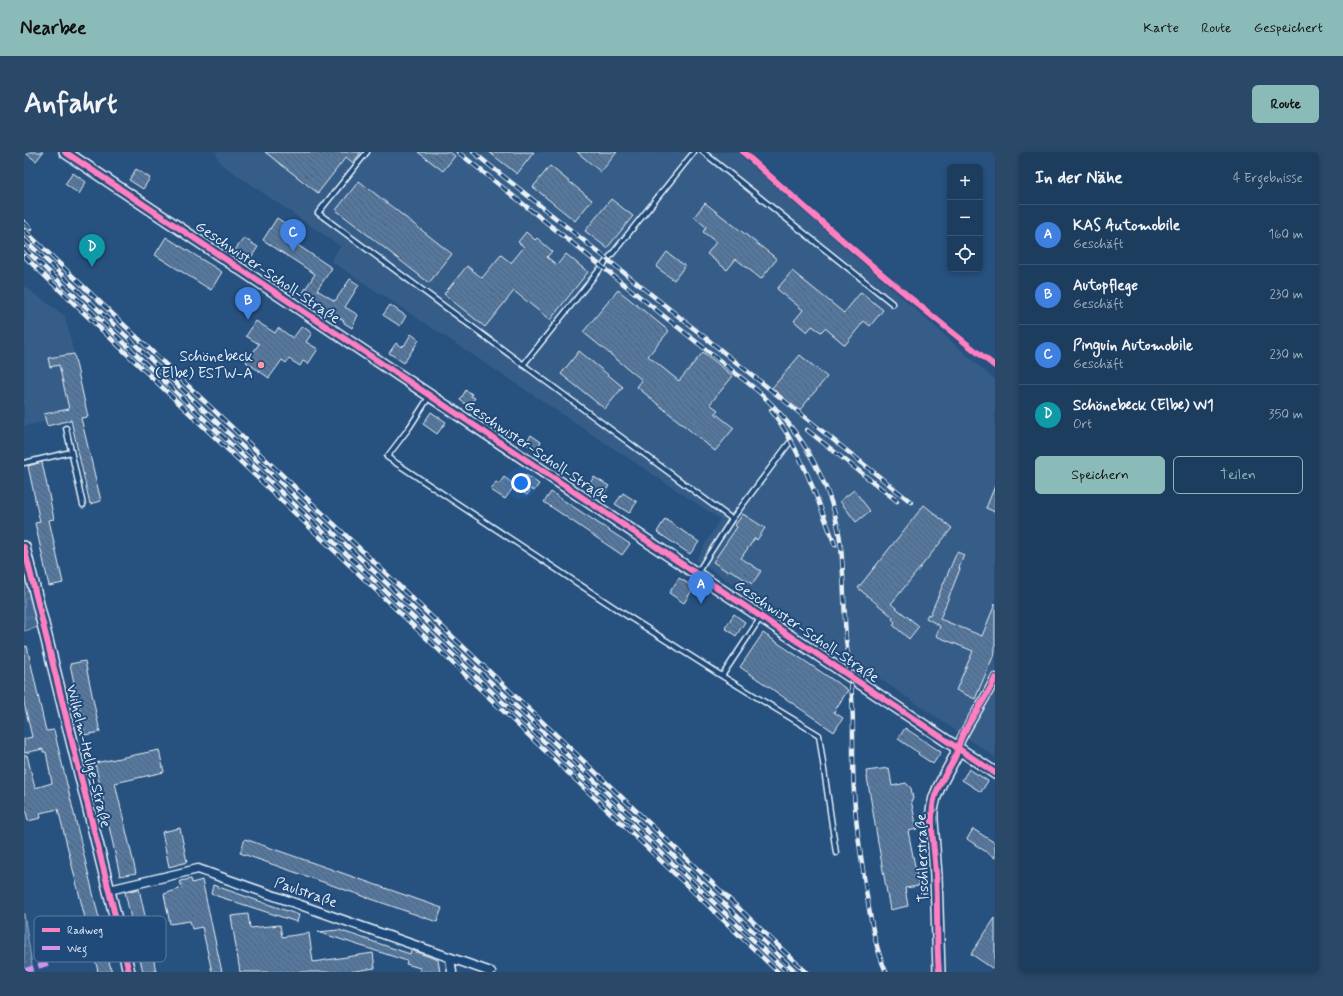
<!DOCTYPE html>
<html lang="de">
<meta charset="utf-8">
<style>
:root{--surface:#1d3d5f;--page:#2a4868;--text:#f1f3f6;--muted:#a0aebd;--line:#3b5674;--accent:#8bbbb9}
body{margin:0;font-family:Mynerve,sans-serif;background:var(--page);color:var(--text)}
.controls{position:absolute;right:12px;top:12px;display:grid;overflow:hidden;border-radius:6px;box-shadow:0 2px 6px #0003}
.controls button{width:36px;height:36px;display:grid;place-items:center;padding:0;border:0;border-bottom:1px solid var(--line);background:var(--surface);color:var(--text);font:20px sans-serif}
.you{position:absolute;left:497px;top:331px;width:14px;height:14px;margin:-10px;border:3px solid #fff;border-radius:50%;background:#1a73e8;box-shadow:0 0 0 6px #1a73e833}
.badge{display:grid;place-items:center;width:26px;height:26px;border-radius:50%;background:var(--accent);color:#fff;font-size:13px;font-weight:700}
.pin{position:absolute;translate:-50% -33px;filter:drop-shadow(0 1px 2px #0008)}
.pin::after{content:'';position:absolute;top:21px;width:14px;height:12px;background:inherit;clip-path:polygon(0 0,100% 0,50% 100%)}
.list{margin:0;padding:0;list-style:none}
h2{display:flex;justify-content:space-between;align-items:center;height:52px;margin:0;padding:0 16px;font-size:17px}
h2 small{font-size:13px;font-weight:400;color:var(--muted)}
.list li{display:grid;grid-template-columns:26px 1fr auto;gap:12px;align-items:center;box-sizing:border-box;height:60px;padding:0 16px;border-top:1px solid var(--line)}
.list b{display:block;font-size:15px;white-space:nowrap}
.list p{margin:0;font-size:13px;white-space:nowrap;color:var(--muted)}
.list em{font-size:13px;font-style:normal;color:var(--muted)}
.actions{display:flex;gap:8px;padding:12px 16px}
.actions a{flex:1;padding:9px 0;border:1px solid var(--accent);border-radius:6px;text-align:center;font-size:14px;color:var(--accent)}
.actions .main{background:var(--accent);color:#111}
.icon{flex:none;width:22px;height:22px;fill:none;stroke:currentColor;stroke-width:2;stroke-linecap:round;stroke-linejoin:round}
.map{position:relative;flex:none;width:971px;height:820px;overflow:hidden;border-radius:6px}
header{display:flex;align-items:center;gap:24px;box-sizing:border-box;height:56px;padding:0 20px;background:var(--accent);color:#111}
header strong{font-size:19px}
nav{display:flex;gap:22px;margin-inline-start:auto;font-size:14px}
.intro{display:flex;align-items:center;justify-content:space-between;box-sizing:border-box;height:96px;padding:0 24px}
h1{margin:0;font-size:28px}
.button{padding:10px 18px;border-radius:6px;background:var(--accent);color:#111;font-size:14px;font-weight:700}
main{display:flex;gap:24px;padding:0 24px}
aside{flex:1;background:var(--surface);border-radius:6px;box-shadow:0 2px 6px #0003}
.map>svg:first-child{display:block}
</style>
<header>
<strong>Nearbee</strong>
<nav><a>Karte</a><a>Route</a><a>Gespeichert</a></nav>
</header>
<div class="intro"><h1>Anfahrt</h1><a class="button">Route</a></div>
<main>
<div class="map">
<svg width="971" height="820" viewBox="0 0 971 820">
<defs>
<pattern id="park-tufts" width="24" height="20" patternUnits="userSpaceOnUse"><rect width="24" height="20" fill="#436891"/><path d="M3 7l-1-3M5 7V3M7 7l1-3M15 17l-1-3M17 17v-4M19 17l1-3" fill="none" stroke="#5e7ea1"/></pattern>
<pattern id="garden-dots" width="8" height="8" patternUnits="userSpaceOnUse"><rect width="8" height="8" fill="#436891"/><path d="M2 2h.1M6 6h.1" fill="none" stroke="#5e7ea1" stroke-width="1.8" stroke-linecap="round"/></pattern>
<pattern id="building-back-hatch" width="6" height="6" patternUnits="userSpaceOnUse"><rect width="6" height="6" fill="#57789d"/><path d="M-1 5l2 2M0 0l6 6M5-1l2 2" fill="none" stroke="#4f6278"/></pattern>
</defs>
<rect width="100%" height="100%" fill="#27517f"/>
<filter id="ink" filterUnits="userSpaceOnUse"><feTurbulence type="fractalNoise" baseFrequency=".025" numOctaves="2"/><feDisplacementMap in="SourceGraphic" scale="8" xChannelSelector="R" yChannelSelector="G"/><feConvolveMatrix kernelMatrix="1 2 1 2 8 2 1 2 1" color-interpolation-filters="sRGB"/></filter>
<g filter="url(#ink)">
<!-- built -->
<path fill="#355d88" d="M191,0H714L971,228V605L856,527L672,408L696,367L307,109L316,94L197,12Z
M0,134L41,164L64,261L0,274Z"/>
<!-- park -->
<path fill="url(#park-tufts)" stroke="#96acc4" d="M0,416L15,475L0,479Z"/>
<!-- garden -->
<path fill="url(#garden-dots)" stroke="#96acc4" d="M0,761L9,820H0Z"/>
<!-- building -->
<path fill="url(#building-back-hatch)" stroke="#e8f1f8" d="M0,0H19L12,9Z
M241,0H337L329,11L322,5L294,41Z
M394,0H426L431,4L419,19Z
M465,0H510L493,22Z
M553,0H593L577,20Z
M526,14L568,48L551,69L509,35Z
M112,17L126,26L119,37L105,28Z
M49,21L62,30L55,42L41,32Z
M335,29L428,102L405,131L312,58Z
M587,47L609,64L583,96L561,79Z
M681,51L753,107L737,127L712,107L703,118L683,102L692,90L679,80L682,75L670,65Z
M253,66L266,75L260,84L308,116L293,138L311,149L326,127L335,133L321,155L334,163L328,176L320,171V169L278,142L291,122L239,88Z
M502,80L511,88L513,86L528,99L523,105L533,113L542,102L564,120L526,168L490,139L461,175L420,142L443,114L458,126L477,103L487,111L500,95L494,90Z
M142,85L198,120L187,138L131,103Z
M220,86L234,95L226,107L211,98Z
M643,100L661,114L650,128L632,115Z
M768,119L820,161L837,140L859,158L846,174L840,169L821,193L801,176L797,180L788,174L783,180L770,169L779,158L753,137Z
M594,138L645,179L624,204L655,229L679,200L709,224L686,252L694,258L691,261L710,276L691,299L613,235L618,228L559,180Z
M366,153L382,164L376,174L359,163Z
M232,169L251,181L254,176L269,186L278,174L288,181L282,190L294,197L284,212L279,209L276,214L265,207L262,211L258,208L245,226L222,210L235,192L222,184Z
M387,182L395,188L380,211L365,201L372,191L377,195L379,193L380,194Z
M555,199L599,235L581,257L537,222Z
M50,202L64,265L57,266L77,349L66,352L47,268L23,274L20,262L45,257L35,213L26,215L24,206Z
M776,203L803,225L775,259L748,236Z
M442,238L448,242L447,244L451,246L445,254L436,248Z
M407,260L422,270L413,282L399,272Z
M507,283L517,290L511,298L501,291Z
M18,310L30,367L25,368L39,431L25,434L11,371L16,370L4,314Z
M502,323L515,332L510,339L507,337L503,343L493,337Z
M480,325L491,333L481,347L467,338L472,330L475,332Z
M570,325L585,334L579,343L564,334Z
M971,334V360L962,356Z
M830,338L846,359L832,370L816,349Z
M527,340L606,392L598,403L520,350Z
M599,341L613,350L605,361L591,352Z
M900,353L928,376L867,452L895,474L885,487L869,473L871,470L868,467L869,465L834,436Z
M719,362L741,376L733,388L731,386L717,406L737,419L728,432L706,418L704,420L689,410L713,375L711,373Z
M641,367L675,390L666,402L633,380Z
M933,400L940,403L935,416L936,417L916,467L958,484L971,452V500L951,547L932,538L949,499L912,484L916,474L902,466L904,462L906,463Z
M655,426L670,435L660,451L645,441Z
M710,462L721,470L712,484L701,476Z
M739,481L824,538L810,560L819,566L810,580L716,515Z
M3,494L22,579L30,578L79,783L63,787L59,770H62L34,657L16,661L17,666L4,669L0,650V603H3L11,636L28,631L22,600H19V597L0,601V587L8,585L0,551V495Z
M61,509L76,580L61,583L46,512Z
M881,576L917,600L909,612L894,602L895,601L874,587Z
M135,598L140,620L91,631L112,721L96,724L71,611Z
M865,616L868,634L882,631L887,636L889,647L887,648L893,677L884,679L895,734L881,736L884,754L866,758L855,696L842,619Z
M945,617L964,629L957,640L938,628Z
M156,676L163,710L145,715L138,680Z
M949,677L971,691V706L943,687Z
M221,687L418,756L413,770L216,701Z
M167,727L168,731L178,728L198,820H188L178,775L168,777L166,769L146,772L140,742L158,736L156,729Z
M189,733L275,763L273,770L187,742Z
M115,737L124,777L132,820H119L101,740Z
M224,762L226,776L256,773L258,785L285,781L289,810L349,801L351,816L325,820H216L207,764Z
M971,766V818L947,802Z
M315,778L386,802L387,798L414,808L416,820H395L396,816L382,812L383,809L294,780Z
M83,803L88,820H74L71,806Z"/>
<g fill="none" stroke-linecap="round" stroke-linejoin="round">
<!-- lane casing -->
<g stroke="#e8f1f8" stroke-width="7">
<path id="lane" d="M343,0L294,61L708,367
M679,0L869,152
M499,213L670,0
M405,245L385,276L363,305L594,458L698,524
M42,276L59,353
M0,311L47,300
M673,421L708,367L766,290
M737,465L698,524L795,583L812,701"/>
</g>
<!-- street casing -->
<g stroke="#e8f1f8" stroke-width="11">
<path id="street" d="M933,596C943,571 961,550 971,526
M85,738L174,717L467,820
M426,806L428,820"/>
</g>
<!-- secondary casing -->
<g stroke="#e8f1f8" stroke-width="14">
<path id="secondary" d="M41,0L971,621
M0,395L105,820
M915,820L912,724L908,668V658L911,645L916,633L932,603L933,596"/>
</g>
<!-- lane -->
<use href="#lane" stroke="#1f4a7a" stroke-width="4"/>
<!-- street -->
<use href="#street" stroke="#1f4a7a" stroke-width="8"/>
<!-- secondary -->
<use href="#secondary" stroke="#1f4a7a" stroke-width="11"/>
<!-- rail casing -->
<g stroke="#e8f1f8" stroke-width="4.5">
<path id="rail" d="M434,0L734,239C778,279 810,334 817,395C820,425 820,456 822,487C824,506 827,525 828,545C830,576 828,608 830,640C831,668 836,697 840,725C845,757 849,790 862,820
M449,0L887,350
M0,70L7,77
M0,78L782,820
M0,87L772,820
M0,96L763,820
M0,104L754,820
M747,258C776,295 794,349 811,393
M783,278L873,349"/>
</g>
<!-- rail -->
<use href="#rail" stroke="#1f4a7a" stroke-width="3" stroke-dasharray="9" stroke-linecap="butt"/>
<!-- quiet -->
<path stroke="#d193ec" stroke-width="5" stroke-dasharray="10 5" stroke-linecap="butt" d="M0,819L25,811"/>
<!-- cycleway casing -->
<g stroke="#1f4a7a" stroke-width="8">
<path id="cycleway" d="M41,0L971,621
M719,0C801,74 884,147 971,214
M0,395L105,820
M915,820C912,788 914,755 912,723C911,697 904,669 911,644C915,631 923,621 929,609C934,601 934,592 938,584C948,564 963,546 971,526"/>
</g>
<!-- cycleway -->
<use href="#cycleway" stroke="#ff80c0" stroke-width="6"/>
</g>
</g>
<!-- markers -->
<circle fill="#ff9aa2" stroke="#1f4a7a" stroke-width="1.5" cx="237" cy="213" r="4"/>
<g text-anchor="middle" stroke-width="4" stroke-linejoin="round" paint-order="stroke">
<!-- street labels -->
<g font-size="15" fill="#e8f1f8" stroke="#1f4a7a">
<text transform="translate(244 120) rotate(34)" y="5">Geschwister-Scholl-Straße</text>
<text transform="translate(513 299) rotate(34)" y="5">Geschwister-Scholl-Straße</text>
<text transform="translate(783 479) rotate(34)" y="5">Geschwister-Scholl-Straße</text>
<text transform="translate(65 604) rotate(76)" y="5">Wilhelm-Hellge-Straße</text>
<text transform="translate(898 706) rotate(-92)" y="5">Tischlerstraße</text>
<text transform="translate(282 740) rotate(19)" y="5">Paulstraße</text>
</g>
<!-- poi labels -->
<g font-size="15" fill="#e8f1f8" stroke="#1f4a7a" text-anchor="end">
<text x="229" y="209">Schönebeck<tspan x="229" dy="17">(Elbe) ESTW-A</tspan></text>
</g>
</g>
<!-- legend -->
<rect x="10" y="764" width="132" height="46" rx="6" fill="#1f4a7a" stroke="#5b7ca0" stroke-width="1"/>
<rect x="18" y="776" width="18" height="4" fill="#ff80c0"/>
<rect x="18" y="794" width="18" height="4" fill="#d193ec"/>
<g font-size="11" fill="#e8f1f8">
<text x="43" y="782">Radweg</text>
<text x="43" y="800">Weg</text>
</g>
</svg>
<div class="controls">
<button>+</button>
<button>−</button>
<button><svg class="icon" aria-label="locate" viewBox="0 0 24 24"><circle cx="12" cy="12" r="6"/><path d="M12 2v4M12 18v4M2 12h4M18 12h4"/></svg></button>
</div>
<div class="you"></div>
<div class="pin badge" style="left:677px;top:452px;background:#3f7fe0">A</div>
<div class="pin badge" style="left:224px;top:168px;background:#3f7fe0">B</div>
<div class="pin badge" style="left:269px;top:100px;background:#3f7fe0">C</div>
<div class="pin badge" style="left:68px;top:115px;background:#0f9aa8">D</div>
</div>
<aside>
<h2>In der Nähe<small>4 Ergebnisse</small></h2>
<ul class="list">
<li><span class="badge" style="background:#3f7fe0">A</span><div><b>KAS Automobile</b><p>Geschäft</p></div><em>160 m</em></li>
<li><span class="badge" style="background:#3f7fe0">B</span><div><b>Autopflege</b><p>Geschäft</p></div><em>230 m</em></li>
<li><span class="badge" style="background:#3f7fe0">C</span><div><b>Pinguin Automobile</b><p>Geschäft</p></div><em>230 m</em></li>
<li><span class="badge" style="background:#0f9aa8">D</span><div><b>Schönebeck (Elbe) W1</b><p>Ort</p></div><em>350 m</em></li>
</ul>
<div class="actions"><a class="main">Speichern</a><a>Teilen</a></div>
</aside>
</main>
